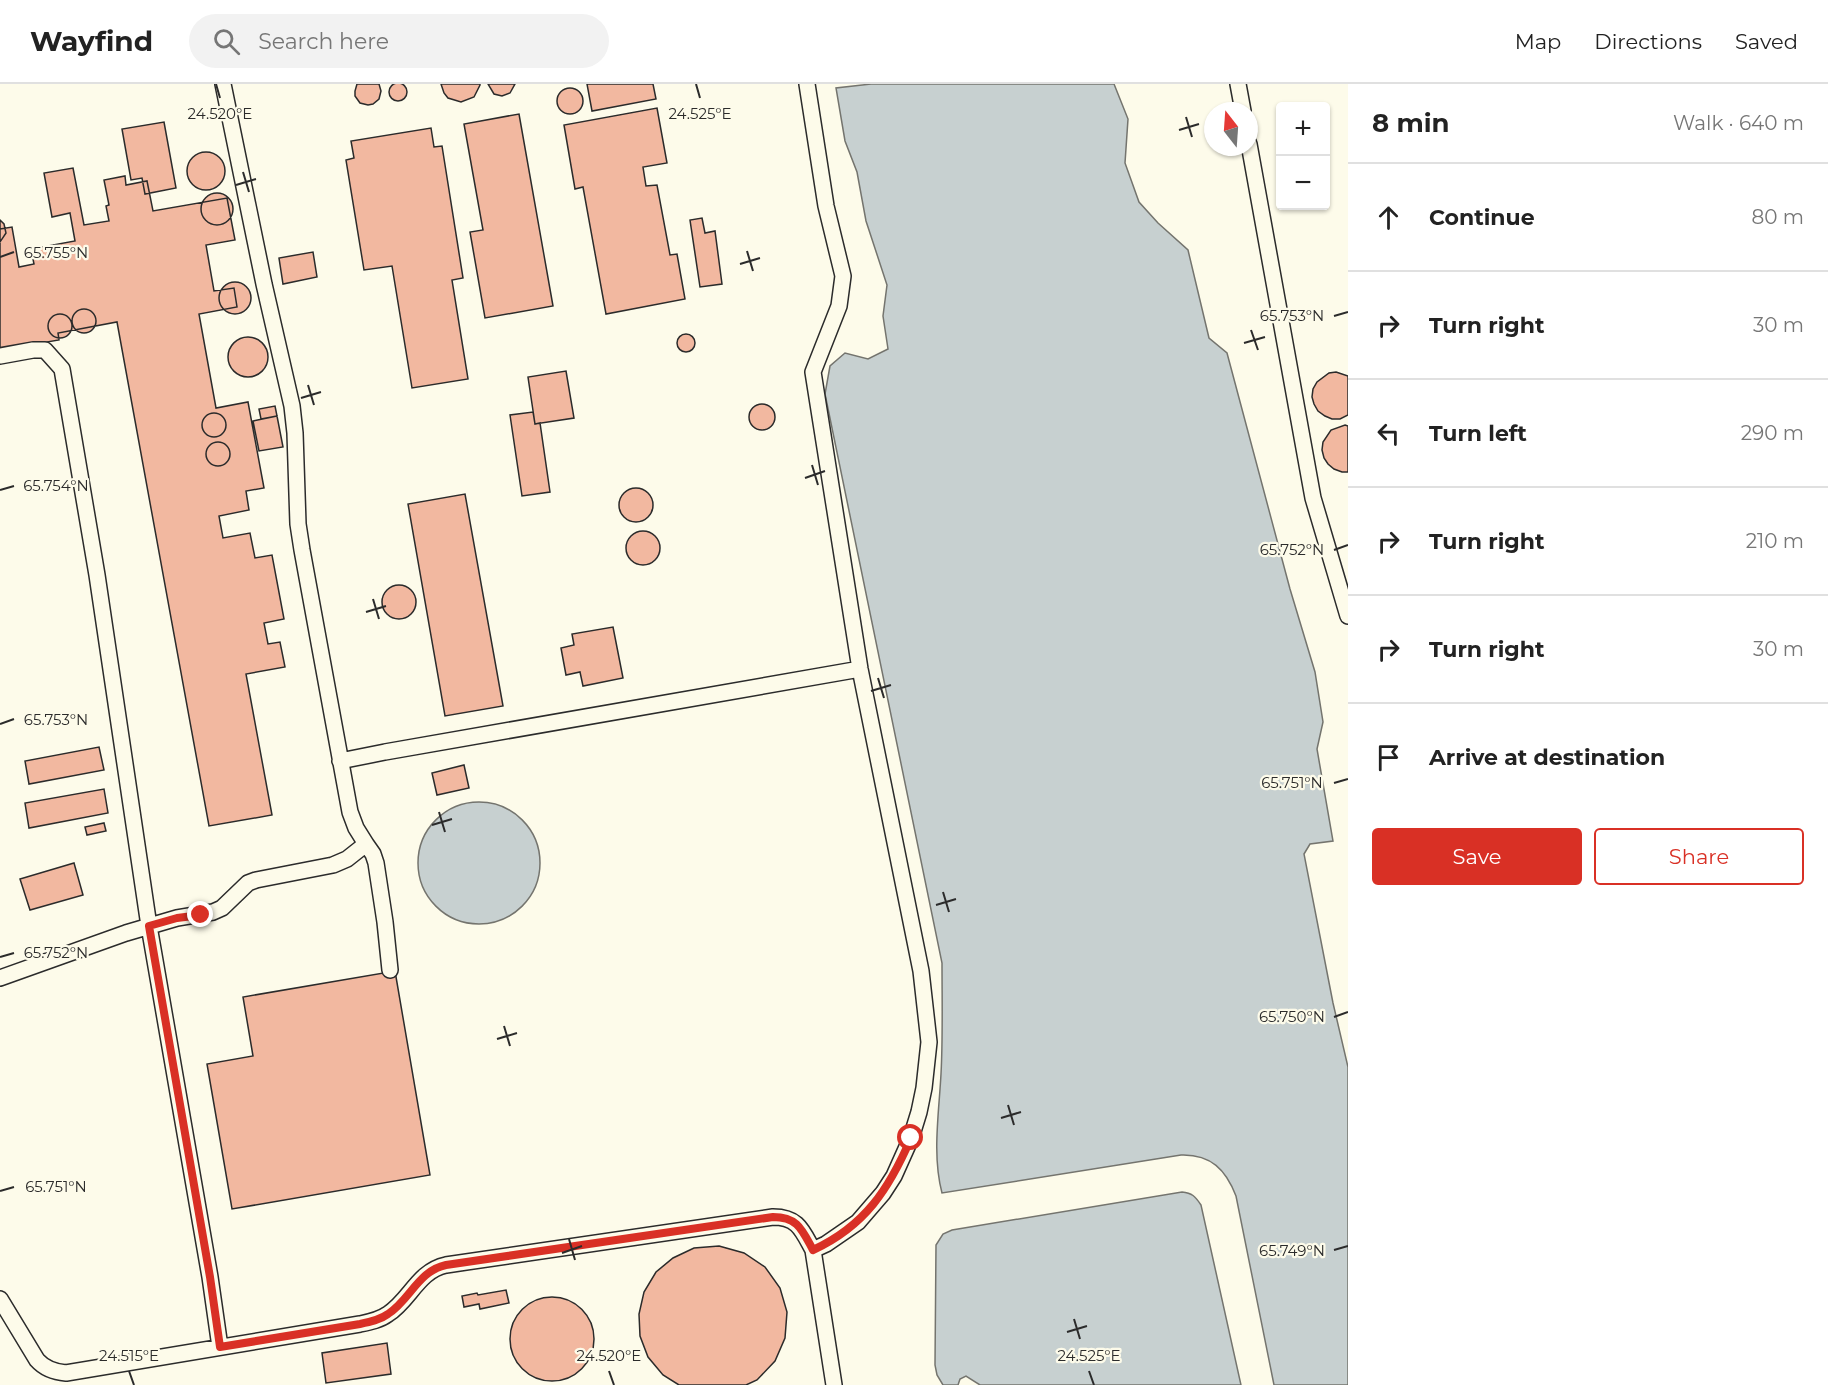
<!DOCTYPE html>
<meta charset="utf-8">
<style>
:root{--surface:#fff;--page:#f2f2f2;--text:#222;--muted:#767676;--line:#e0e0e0;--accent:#d93025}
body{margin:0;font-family:Montserrat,sans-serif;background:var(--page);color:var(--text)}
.controls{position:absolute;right:18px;top:18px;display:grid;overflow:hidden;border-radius:6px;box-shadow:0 2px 4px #0004}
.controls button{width:54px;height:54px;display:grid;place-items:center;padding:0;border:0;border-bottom:2px solid var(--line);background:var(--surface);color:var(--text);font:30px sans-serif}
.compass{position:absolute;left:1204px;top:18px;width:54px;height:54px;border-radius:50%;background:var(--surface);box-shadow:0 2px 4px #0004;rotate:343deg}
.stop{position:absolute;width:18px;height:18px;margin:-14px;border:4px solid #d93025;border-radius:50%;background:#fff}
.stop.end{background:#d93025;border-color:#fff;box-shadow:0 2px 6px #0008}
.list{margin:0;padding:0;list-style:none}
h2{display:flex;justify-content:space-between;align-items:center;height:78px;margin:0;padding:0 24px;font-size:26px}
h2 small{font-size:20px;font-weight:400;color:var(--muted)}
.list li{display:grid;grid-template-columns:39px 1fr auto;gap:18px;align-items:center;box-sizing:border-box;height:108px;padding:0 24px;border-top:2px solid var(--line)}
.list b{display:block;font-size:22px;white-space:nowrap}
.list em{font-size:20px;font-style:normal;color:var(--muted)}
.actions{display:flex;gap:12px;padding:18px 24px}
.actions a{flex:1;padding:14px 0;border:2px solid var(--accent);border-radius:6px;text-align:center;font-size:21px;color:var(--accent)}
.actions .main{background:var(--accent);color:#fff}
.icon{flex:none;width:33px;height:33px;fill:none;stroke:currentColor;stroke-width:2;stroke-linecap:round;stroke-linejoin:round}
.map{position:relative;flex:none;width:1348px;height:1301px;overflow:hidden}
header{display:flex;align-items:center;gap:36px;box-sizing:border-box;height:84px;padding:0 30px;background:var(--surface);border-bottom:2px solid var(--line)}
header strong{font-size:28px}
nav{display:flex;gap:33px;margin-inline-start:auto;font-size:21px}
.search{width:420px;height:54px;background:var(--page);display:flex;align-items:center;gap:15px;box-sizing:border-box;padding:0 21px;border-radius:33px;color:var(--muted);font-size:22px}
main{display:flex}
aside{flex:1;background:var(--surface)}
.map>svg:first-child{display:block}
</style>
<header>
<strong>Wayfind</strong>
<div class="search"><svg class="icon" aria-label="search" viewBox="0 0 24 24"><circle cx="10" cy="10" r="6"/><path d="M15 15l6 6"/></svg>Search here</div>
<nav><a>Map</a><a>Directions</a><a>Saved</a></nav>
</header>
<main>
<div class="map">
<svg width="1348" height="1301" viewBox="0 0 1348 1301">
<rect width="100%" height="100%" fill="#fdfbea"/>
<!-- water -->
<path fill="#c7d0d0" stroke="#74746e" stroke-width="1.5" d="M871,0H1114L1128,35L1125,79L1139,118L1158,139L1188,166L1209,254L1227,269L1290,505L1315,588L1323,638L1317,665L1333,757L1310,760L1304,770L1333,919L1348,983V1301H1274L1236,1112C1226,1086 1211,1070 1181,1071L942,1109C932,1071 939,1029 941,990C943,953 942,916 942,879L825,310L830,282L845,269L868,275L888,265L883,232L887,201L866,137L857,88L845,57L836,4Z
M418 779a61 61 0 1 1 122 0a61 61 0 1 1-122 0Z
M1182,1108C1192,1109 1195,1112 1201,1121L1241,1301H980L966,1292L960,1295L958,1301H943L937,1291L935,1281L936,1161L943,1150L952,1146Z"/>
<!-- building -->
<path fill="#f2b8a0" stroke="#2b2b2b" stroke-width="1.5" d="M389 8a9 9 0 1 1 18 0a9 9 0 1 1-18 0Z
M357,0H379L381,7L379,15L373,20L368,21L360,19L355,12V7Z
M441,0H480V1L474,13L461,18L448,14L444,9Z
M488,0H515L510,9L502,12L494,10Z
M587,0H653L656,15L592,27Z
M557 17a13 13 0 1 1 26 0a13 13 0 1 1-26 0Z
M657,24L667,79L643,83L646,102L657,101L670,171L677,170L685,215L606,230L583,103L575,105L564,41Z
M519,30L553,222L485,234L470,148L483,146L464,40Z
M164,38L176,104L145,110L142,94L131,96L122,45Z
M431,44L434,63L442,62L463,194L452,196L468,295L412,304L392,182L364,186L346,76L354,74L351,57Z
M187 87a19 19 0 1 1 38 0a19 19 0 1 1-38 0Z
M73,84L84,141L109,137L106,122L109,121L104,96L125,92L126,101L147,97L153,127L227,114L235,156L206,161L214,207L234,204L237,223L199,230L216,324L248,318L264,404L246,407L249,426L219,432L223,454L250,449L255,474L272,471L284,535L264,539L268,560L280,558L285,583L246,590L272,731L209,742L117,238L58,249L59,256L0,266V145L12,143L19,183L34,180L31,165L75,157L70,129L52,133L44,89Z
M201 125a16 16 0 1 1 32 0a16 16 0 1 1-32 0Z
M702,134L705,149L715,147L722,200L700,203L690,136Z
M0,136L4,140L6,149L0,158Z
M313,168L317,193L283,200L279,174Z
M219 214a16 16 0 1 1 32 0a16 16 0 1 1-32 0Z
M72 237a12 12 0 1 1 24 0a12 12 0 1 1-24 0Z
M48 242a12 12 0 1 1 24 0a12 12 0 1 1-24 0Z
M677 259a9 9 0 1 1 18 0a9 9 0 1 1-18 0Z
M228 273a20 20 0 1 1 40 0a20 20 0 1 1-40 0Z
M566,287L574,334L535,340L528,293Z
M1336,288L1348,292V331L1340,335H1332L1325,332L1318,327L1314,320L1312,313L1313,305L1317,298L1329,289Z
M749 333a13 13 0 1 1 26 0a13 13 0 1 1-26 0Z
M275,322L277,332L261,335L259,325Z
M533,328L535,340L540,339L550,408L522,412L510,331Z
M202 341a12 12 0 1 1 24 0a12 12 0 1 1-24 0Z
M277,332L283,363L259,367L253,337Z
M1345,341L1348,342V388H1342L1334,385L1328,380L1324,374L1322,366L1323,358L1331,346Z
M206 370a12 12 0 1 1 24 0a12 12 0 1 1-24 0Z
M619 421a17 17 0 1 1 34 0a17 17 0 1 1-34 0Z
M465,410L503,622L445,632L408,420Z
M626 464a17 17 0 1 1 34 0a17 17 0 1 1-34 0Z
M382 518a17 17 0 1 1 34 0a17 17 0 1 1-34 0Z
M613,543L623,594L583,602L580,588L566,591L561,564L574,561L572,550Z
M99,663L104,686L29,700L25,677Z
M464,681L469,704L437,711L432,689Z
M104,705L108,729L29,744L25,719Z
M104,739L106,747L87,751L85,743Z
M74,779L83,811L30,826L20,795Z
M395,887L430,1091L232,1125L207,980L253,972L243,913Z
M719,1162L744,1169L765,1183L780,1204L787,1228L785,1254L775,1277L757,1296L746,1301H679L663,1291L648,1273L640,1252L639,1230L644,1208L656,1188L673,1174L694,1164Z
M506,1206L509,1219L480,1225L479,1220L464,1223L462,1212L477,1209L478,1211Z
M510 1255a42 42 0 1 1 84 0a42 42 0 1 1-84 0Z
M387,1259L391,1290L326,1299L322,1269Z"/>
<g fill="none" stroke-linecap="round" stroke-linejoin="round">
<!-- minor casing -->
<g stroke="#2b2b2b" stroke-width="18">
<path id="minor" d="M1238,0L1243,27
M1249,60L1313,414L1348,532
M0,272L33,266H45L62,285L97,491L149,842L210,1193L220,1263
M340,677L385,668L860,585
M366,760L373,770L376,779L385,838L390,886
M0,894L126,849L177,834L213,828L222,824L248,799L256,796L333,781L347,775L366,760L356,744L350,728L302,466L298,440L295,349L292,322L264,200L223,0
M813,1166L834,1301
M0,1215L37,1276C45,1285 54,1288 66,1289L360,1240C370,1238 380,1236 388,1230C410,1216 418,1187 446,1181L773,1133C798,1133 802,1146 813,1166L826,1160L858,1138L883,1109L894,1092L911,1054L919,1028L924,1004L929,958L921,887L860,585L813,288L839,222L843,192L826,122L807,0"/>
</g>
<!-- minor -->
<use href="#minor" stroke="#fdfbea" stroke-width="15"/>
</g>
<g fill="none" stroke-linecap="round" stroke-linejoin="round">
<!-- route -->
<path stroke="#d93025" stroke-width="8" d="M201,831L177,834L149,842L210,1193L220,1263L360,1240C370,1238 380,1236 388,1230C410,1216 418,1187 446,1181L773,1133C798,1133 802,1146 813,1166C865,1142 889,1105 911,1054"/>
</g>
<!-- ticks -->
<path fill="none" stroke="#2b2b2b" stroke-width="2" d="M216,0L220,14M696,0L700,14M1186,33L1192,53M1179,46L1199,40M243,88L249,108M236,101L256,95M747,167L753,187M0,173L14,168M740,180L760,174M1334,232L1348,228M1251,246L1258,266M1244,259L1265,253M308,301L314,321M301,314L321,308M812,381L818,401M805,394L825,387M0,406L14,402M1334,466L1348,461M373,515L379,535M366,528L386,522M878,594L884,614M871,607L891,601M0,640L14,635M1334,699L1348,695M439,728L445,748M432,741L452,735M943,808L949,828M936,821L956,815M0,873L14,869M1334,933L1348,928M504,942L510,962M497,955L517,949M1008,1021L1014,1041M1001,1034L1021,1028M0,1107L14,1103M569,1155L575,1176M1334,1166L1348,1162M562,1169L582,1162M1074,1235L1080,1255M1067,1248L1087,1242M129,1287L134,1301M609,1287L614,1301M1089,1287L1094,1301"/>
<g font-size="15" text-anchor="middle" fill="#2b2b2b" stroke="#fdfbea" stroke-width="4.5" stroke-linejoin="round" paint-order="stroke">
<text x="220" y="35">24.520°E</text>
<text x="700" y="35">24.525°E</text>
<text x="56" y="174">65.755°N</text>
<text x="1292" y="237">65.753°N</text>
<text x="56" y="407">65.754°N</text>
<text x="1292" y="471">65.752°N</text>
<text x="56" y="641">65.753°N</text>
<text x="1292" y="704">65.751°N</text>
<text x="56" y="874">65.752°N</text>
<text x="1292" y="938">65.750°N</text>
<text x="56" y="1108">65.751°N</text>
<text x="1292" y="1172">65.749°N</text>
<text x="129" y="1277">24.515°E</text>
<text x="609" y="1277">24.520°E</text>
<text x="1089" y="1277">24.525°E</text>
</g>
</svg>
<div class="controls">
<button>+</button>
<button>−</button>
</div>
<svg class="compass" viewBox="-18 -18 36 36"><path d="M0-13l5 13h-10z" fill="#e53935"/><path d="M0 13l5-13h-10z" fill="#767676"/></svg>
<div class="stop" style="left:911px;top:1054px"></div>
<div class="stop end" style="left:201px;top:831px"></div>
</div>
<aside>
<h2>8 min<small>Walk · 640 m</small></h2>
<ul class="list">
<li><svg class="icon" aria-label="ahead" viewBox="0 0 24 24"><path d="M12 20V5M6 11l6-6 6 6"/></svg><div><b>Continue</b></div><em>80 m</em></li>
<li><svg class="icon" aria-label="right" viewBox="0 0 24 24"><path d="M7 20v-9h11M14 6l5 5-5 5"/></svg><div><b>Turn right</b></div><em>30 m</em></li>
<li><svg class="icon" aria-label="left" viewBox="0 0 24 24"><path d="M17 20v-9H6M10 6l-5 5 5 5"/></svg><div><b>Turn left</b></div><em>290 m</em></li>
<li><svg class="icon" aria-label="right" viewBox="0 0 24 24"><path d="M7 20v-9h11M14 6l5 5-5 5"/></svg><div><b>Turn right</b></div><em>210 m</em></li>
<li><svg class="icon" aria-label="right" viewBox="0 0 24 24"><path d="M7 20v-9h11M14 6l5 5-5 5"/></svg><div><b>Turn right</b></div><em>30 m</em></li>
<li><svg class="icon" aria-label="arrive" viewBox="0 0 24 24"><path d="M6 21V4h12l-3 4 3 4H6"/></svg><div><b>Arrive at destination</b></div></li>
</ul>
<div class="actions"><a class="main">Save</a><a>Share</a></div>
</aside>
</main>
